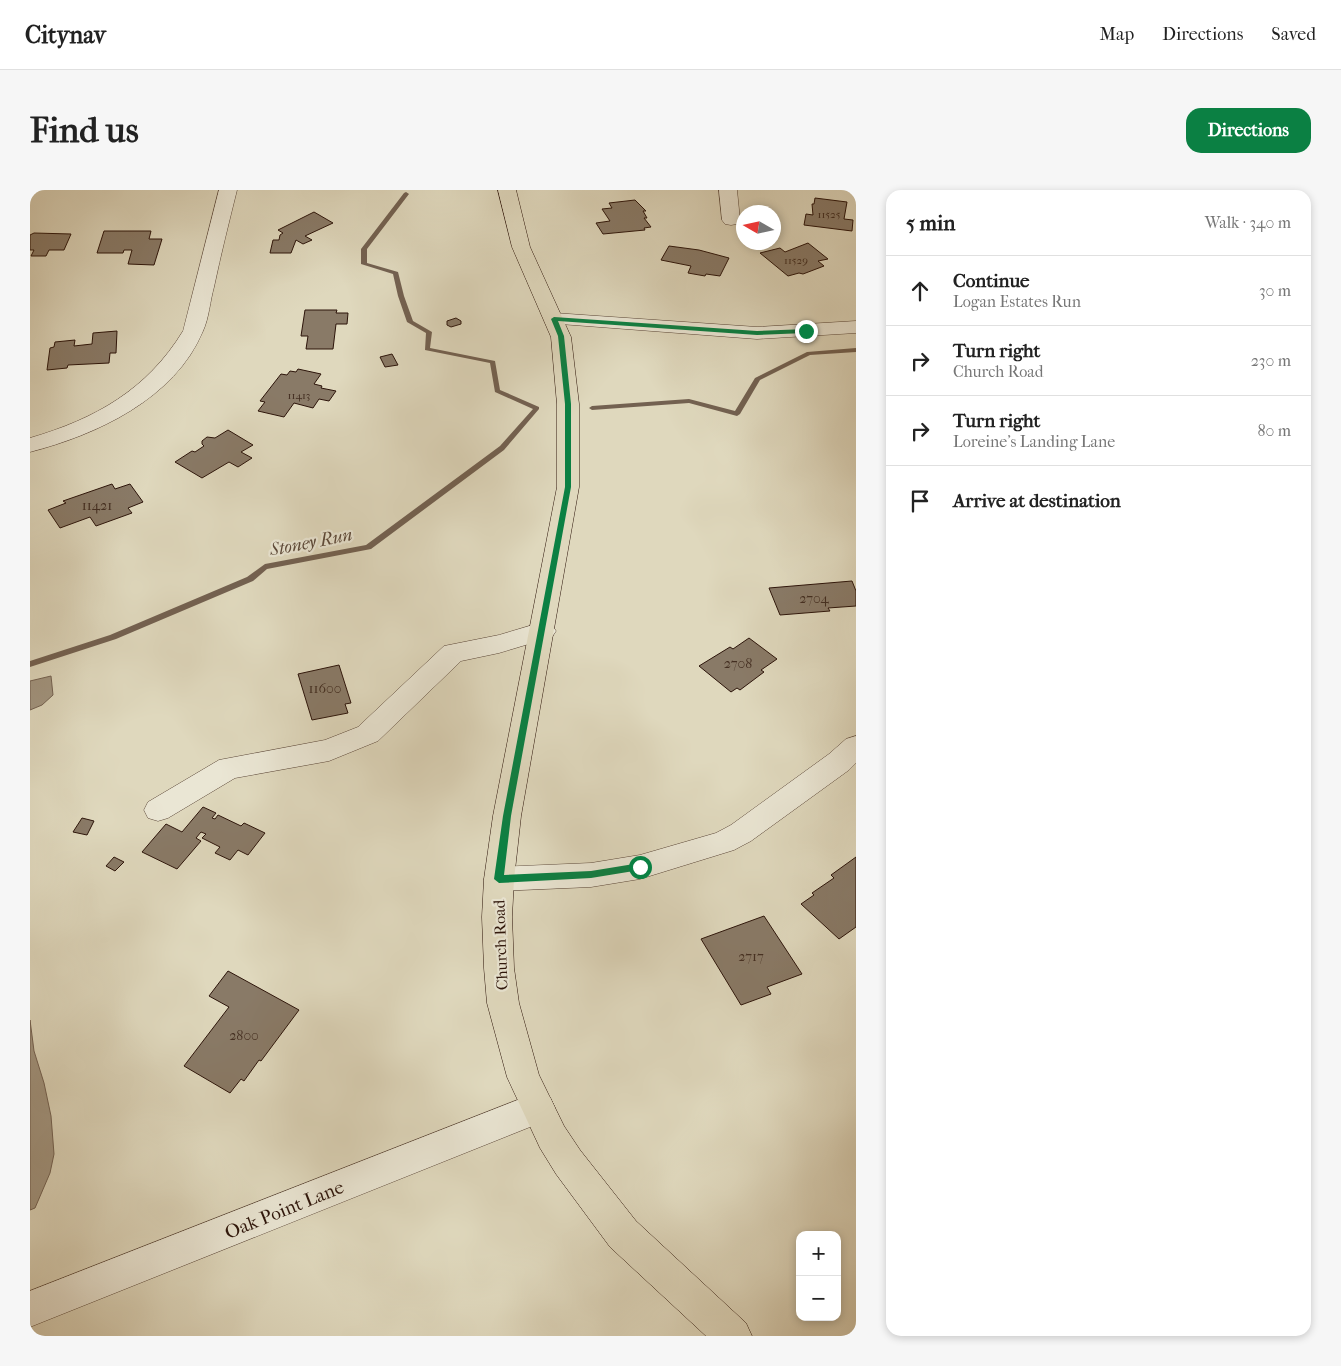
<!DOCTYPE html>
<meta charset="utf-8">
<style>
:root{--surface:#fff;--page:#f6f6f6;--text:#222;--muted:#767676;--line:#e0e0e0;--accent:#0b8043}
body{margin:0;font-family:"IM FELL French Canon",serif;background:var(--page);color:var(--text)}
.controls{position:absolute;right:15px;bottom:15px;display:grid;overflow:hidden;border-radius:10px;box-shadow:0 2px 8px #0003}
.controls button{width:45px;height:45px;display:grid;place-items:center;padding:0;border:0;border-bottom:1px solid var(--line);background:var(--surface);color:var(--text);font:25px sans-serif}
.compass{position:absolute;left:706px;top:15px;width:45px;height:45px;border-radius:50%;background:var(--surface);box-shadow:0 2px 8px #0003;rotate:279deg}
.stop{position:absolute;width:15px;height:15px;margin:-11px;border:4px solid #0b8043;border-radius:50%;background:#fff}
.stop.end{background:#0b8043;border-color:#fff;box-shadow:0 1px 5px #0008}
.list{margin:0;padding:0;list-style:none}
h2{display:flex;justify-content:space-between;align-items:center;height:65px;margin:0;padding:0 20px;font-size:21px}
h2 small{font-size:16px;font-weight:400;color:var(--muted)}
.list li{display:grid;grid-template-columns:32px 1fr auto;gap:15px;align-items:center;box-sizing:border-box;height:70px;padding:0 20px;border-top:1px solid var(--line)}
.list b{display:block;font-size:19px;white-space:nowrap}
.list p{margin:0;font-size:16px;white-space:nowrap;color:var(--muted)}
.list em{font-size:16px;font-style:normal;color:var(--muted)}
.icon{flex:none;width:28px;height:28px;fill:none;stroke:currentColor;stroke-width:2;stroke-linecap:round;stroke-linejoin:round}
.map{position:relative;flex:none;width:826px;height:1146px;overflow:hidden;border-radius:15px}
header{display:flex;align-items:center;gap:30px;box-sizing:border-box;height:70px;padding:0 25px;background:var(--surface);border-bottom:1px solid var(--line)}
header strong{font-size:24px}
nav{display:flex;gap:28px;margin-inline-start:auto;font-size:18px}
.intro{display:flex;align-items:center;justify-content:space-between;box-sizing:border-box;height:120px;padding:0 30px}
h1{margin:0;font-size:35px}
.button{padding:12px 22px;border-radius:15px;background:var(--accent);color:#fff;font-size:18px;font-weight:700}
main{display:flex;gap:30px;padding:0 30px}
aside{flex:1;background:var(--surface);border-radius:15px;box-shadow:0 2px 8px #0003}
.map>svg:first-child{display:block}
</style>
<header>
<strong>Citynav</strong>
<nav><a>Map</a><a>Directions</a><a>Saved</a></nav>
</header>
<div class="intro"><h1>Find us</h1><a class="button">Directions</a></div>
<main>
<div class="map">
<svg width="826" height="1146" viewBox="0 0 826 1146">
<rect width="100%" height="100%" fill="#dfd8bd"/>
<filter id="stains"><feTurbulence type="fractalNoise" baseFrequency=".004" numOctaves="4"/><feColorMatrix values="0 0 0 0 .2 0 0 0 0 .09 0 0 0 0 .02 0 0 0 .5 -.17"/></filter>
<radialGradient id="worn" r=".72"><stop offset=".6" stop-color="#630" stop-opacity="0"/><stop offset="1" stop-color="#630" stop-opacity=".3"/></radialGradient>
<!-- water -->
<path fill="#a29580" stroke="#736151" d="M21,486L23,505L12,515L0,520V491Z
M0,830L4,861L14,893L21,926L24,964L20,983L5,1018L0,1020Z"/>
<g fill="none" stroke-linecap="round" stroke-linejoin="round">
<!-- stream -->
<path fill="#736151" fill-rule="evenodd" d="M376,2L379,4L337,59V73L368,82L374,106L383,131L402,142L400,158L465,171L470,200L509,217V219L474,260L341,359L237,379L223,391L86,449L0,477V471L80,445L217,387L235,374L336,355L470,256L503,219L465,202L460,173L395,160L396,143L377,132L368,106L363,84L331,74V59L374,3Z
M826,158V162L780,165L730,190L710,224L707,226L659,213L562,220L559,218L562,216L659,209L705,221L725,188L777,162Z"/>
</g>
<!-- building -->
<path fill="#897a67" stroke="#2c140a" d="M785,8L817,12L814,29L823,30L822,41L774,35L776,24L783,25L782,14H784Z
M605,10L616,21H613L617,28H614L621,37L614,38L615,40L573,44L566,33L580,31L572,19L582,18L579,13Z
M284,22L303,33L275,46L282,50L273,54L266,50L261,63H240L243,50H249L250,45L253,43L248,40Z
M74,41H121L119,49H132L124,75L98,74L102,60H94L93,63H67Z
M4,43L41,44L34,60H19L16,66H1L4,60H0V45Z
M778,53L798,69L788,71L794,76L773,84L769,83L758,86L730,63L750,58L755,62Z
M639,56L669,60L699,68L690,86L676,84L675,86L658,83L661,76L631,70Z
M275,120H307L306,123H318L317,134H306L303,159H276L278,146H271Z
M426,128L431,131V134L421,137L417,135V131Z
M87,141L86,163H80L79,173L38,175L37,178L17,180L20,158L24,157L25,152L45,150L44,156L62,154L63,143Z
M362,164L368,175L355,177L350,167Z
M268,179L291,184L284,194L292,196L291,198L306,201L299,211L289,209L283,218L264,213L254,227L228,221L235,212L230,211L251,184L257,185L260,181L266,182Z
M198,240L223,255L211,262L222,268L208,277L199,272L172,288L145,272L162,261L165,262L174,256L172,254V251L177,247L185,248Z
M82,294L85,299L100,294L113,312L98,318L102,323L66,336L60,327L30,338L18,320L36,313L33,311Z
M822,391L826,401V416L798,418L800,421L750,425L739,398Z
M719,448L747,469L731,480L734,482L710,500L707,498L701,502L669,476L700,457L703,459Z
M309,475L321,513L315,514L318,523L282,530L268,484Z
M173,617L186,623L182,628L185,629L188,625L211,636L214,633L235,643L218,665L208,660L200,670L185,663L190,657L172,648L176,644L171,642L166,648L171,651L147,679L112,662L136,634L152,642Z
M52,628L64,631L57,645L43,642Z
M84,667L94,672L85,681L76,676Z
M826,667V737L809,749L771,714L784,705L782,703L804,688L801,685Z
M734,726L772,784L737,797L741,804L711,815L671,749Z
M198,781L269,820L231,871L229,870L214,891L211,889L200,903L154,876L199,817L179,806Z"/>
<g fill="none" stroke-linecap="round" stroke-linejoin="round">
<!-- minor casing -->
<g stroke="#594537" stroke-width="1">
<path id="minor" d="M189,0H207C199,32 191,64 184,97C180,111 179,128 173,141C145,209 66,245 0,262V248C65,229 117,200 153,141Z
M689,0H707L710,30L707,34L701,35L695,34L692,30Z
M524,123L727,137L826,131V143L727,149L517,133L514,129L517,125Z
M513,432L522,435L526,441L522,447L469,463L431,471L348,551L299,571L205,588L138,628L128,631L118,628L114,620L118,612L189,570L295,550L328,537L414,456L469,445Z
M826,546V573L819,580L721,651L704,660L610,689L561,697L469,701L459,698L454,689L459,680L469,677L561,673L610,665L686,643L701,635L799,564L816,549Z
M508,902L520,907L525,918L520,929L0,1137V1101Z"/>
</g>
<!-- major casing -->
<g stroke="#2c140a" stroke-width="1">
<path id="major" d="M468,0H486L500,57L541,147L549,214V297L491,626L484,689L482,727L484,778L489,813L509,885L534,936L550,960L606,1031L716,1133L722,1146H676L580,1057L526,984L510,958L477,887L457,813L454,778L452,727L454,689L463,626L527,297V214L521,147L482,57Z"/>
</g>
<!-- minor -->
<use href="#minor" fill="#eae6d4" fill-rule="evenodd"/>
<!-- major -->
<use href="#major" fill="#dfd8bd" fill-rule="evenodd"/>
</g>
<!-- route -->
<path fill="#0b8043" d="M524,127L727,141L776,139L778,141L776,143L727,145L528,131L534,146L541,214V297L481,626L474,685L561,681L610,673L614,677L610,680L561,688L469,693L464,689L473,626L535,297V214L528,146L521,129Z"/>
<g text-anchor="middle" stroke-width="4.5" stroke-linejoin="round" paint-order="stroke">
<!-- far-number labels -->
<g font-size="11" fill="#432e21">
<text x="799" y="28">11525</text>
<text x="766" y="74">11529</text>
<text x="269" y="209">11413</text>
</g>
<!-- number labels -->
<g font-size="14" fill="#432e21">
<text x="67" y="320">11421</text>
<text x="784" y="413">2704</text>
<text x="708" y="478">2708</text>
<text x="295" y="503">11600</text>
<text x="721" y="771">2717</text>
<text x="214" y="850">2800</text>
</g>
<!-- street labels -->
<g font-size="16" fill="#2c140a" stroke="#eae6d4">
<text transform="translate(470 755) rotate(-92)" y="6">Church Road</text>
</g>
<!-- water labels -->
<g font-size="18" font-style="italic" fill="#5b4839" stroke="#eae6d4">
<text transform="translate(281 352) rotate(-11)" y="6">Stoney Run</text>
</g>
<!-- near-street labels -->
<g font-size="19" fill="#2c140a" stroke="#eae6d4">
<text transform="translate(254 1019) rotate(-22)" y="7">Oak Point Lane</text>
</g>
</g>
<rect width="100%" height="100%" filter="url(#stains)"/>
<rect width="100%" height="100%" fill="url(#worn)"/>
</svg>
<div class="controls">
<button>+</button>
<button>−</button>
</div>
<svg class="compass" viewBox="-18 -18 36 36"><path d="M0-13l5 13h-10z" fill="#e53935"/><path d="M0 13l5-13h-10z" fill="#767676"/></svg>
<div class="stop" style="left:610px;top:677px"></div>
<div class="stop end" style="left:776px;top:141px"></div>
</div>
<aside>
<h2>5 min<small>Walk · 340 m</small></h2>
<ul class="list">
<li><svg class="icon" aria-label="ahead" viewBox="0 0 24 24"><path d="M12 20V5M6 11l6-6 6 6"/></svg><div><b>Continue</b><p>Logan Estates Run</p></div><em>30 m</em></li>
<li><svg class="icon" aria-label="right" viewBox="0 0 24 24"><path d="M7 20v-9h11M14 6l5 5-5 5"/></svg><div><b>Turn right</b><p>Church Road</p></div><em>230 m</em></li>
<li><svg class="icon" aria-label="right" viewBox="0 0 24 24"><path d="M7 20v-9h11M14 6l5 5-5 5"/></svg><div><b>Turn right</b><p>Loreine's Landing Lane</p></div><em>80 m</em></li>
<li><svg class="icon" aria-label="arrive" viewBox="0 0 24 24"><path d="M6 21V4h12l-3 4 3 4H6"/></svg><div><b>Arrive at destination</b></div></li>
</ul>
</aside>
</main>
